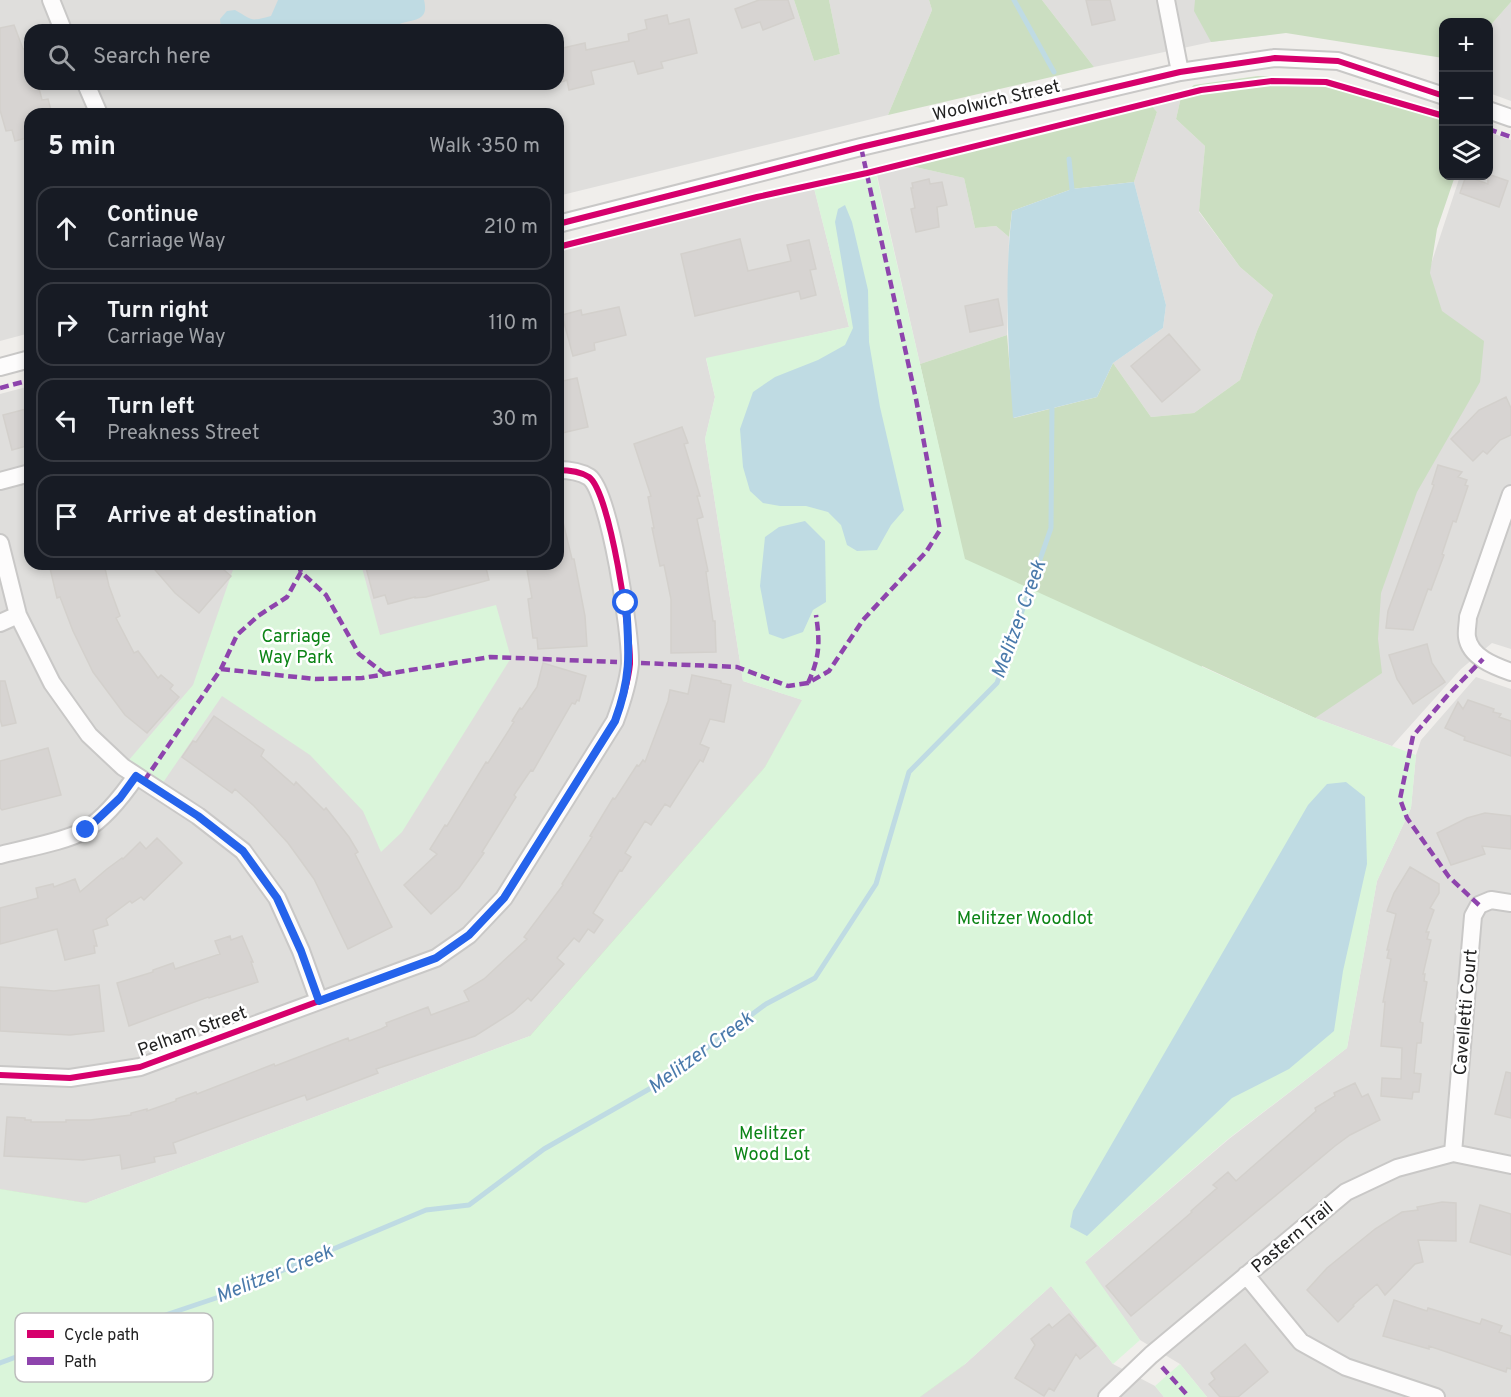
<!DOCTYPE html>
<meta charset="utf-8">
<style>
:root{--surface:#171b24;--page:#242831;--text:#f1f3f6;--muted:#9ea1a6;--line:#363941}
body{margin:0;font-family:Overpass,sans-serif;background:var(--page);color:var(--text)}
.controls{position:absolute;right:18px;top:18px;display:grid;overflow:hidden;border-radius:12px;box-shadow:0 3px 9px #0003}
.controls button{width:54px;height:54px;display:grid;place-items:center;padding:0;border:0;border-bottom:2px solid var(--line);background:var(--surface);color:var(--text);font:30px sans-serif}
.stop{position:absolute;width:18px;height:18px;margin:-14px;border:4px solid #2563eb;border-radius:50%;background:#fff}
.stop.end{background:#2563eb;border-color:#fff;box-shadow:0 2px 6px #0008}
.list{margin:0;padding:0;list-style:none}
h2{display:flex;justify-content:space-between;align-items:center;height:78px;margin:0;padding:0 24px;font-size:26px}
h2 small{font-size:20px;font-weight:400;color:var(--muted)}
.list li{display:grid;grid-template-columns:39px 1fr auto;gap:18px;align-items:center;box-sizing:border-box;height:84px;margin:0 12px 12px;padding:0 12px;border:2px solid var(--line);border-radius:18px}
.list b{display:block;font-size:22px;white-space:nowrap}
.list p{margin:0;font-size:20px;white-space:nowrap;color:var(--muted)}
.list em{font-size:20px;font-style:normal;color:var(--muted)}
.icon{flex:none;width:33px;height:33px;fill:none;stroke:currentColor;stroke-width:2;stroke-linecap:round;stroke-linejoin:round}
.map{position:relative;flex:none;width:1511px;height:1397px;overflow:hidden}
.search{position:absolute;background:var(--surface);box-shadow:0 3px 9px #0003;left:24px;top:24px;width:540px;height:66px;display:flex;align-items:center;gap:15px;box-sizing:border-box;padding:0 21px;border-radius:18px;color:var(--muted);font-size:22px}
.panel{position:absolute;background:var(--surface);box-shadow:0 3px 9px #0003;left:24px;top:108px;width:540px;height:462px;border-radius:18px}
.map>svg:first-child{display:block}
</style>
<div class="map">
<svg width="1511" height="1397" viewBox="0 0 1511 1397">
<rect width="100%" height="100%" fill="#f0eeeb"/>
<!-- residential -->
<path fill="#dfdedc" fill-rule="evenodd" d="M0,0H794L814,61L840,54L829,0H929L932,10L888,115L558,196V114H30V333L0,341ZM30,30H558V84H30Z
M1042,0H1270L1268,35L1211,42L1094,67Z
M1511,2V101L1489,93V27Z
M1181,97L1176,119L1205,146L1199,212L1240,267L1273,295L1257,331L1240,380L1194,413L1151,417L1113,363L1163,328L1166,305L1134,182L1157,112L1151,105Z
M1489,132L1511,140V649L1492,643L1461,669L1392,746L1315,718L1449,329L1415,313L1460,176H1488Z
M911,166L964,178L975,228L996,226L1009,237L1007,335L920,364L877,175Z
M813,184L849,327L706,359L715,397L705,439L743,681L803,700L765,767L530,1036L86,1203L0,1189V394L30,386V564H558V250Z
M1476,677L1511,689V1397H1207L1180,1364L1140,1340L1084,1263L1229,1139L1347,1048L1377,881L1411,808L1416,755L1421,740Z
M1051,1286L1113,1364L1155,1386L1164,1397H920L964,1365Z"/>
<!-- forest -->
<path fill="#cbdec1" d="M794,0H829L840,54L814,61Z
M929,0H1042L1094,67L888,115L932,10Z
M1195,0H1511V2L1489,27L1488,22H1444L1443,58L1286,33L1211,42L1194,11Z
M1258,76L1326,79L1443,112L1444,176H1455L1437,229L1430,273L1442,311L1484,341L1480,382L1417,492L1381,593L1378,639L1382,673L1315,718L1202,666L964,1365L920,1397H0V1189L86,1203L438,1141L765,767L803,700L964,559L920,364L1007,335L1014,418L1097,397L1113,363L1151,417L1194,413L1240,380L1257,331L1273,295L1240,267L1199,211L1205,146L1176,119L1181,97L1194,85Z
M1146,99L1157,112L1134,182L1072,189L1012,211L1009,237L996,226L975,228L964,178L911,166L905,160Z"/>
<!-- park -->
<path fill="#daf5da" d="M875,169L965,559L1315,718L1416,755L1411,808L1377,881L1347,1048L1228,1139L1085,1262L1140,1340L1113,1364L1051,1286L964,1365L920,1397H0V1189L86,1203L530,1036L765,767L802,700L743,681L705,439L715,397L706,358L849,327L813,184Z
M235,564H361L380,635L496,605L511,658L402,832L381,852L363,811L310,755L222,696L158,790L123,767L193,685Z
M1180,1364L1207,1397H1164L1155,1386Z"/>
<!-- water -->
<path fill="#bfdbe3" d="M278,0H424C429,20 416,19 402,23C396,26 390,28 383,30H221L220,19L227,11L235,10C253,20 249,22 271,16Z
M1134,182L1166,305L1163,328L1113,363L1097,397L1013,418C1008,349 1004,280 1012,211L1072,189Z
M845,205L852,222L868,290L869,342L880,407L904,510L891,525L877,550L857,551L847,545L841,525L828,512L806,506H780L763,503L750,491L743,467L740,429L753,392L775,377L818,360L845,345L853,328L835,222L838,209Z
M805,521L825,541L826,602L813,610L803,632L783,639L769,634L760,586L765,537L779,527Z
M1346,782L1365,797L1367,864L1343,971L1334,1031L1289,1069L1232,1098L1087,1236L1070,1227L1073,1211L1308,805L1327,784Z"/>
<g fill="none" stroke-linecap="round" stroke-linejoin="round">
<!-- stream -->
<path stroke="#bfdbe3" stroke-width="5" d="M1014,0L1054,72
M1069,159L1072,189
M0,1363L35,1350L91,1340L219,1297L426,1210L469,1205L544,1149L658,1084L766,1004L815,978L876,884L909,772L997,683L1051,528L1052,408"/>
</g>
<!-- building -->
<path fill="#d7d4d2" stroke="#d3d0cc" stroke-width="1.5" d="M759,0H788L794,18L763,30L760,22L742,28L735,9Z
M1086,0H1110L1115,20L1092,25Z
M667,15L669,24L689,19L697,53L661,62L663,68L638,74L634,61L591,71L594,84L569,90L567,80L561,82L558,67V49L585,43L586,50L629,41L628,34L647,29L645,20Z
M14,25L23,49H25L30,68V84H38L42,100L48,99L52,114H30V137L15,141L12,130L6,131L0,110V28Z
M1488,174L1508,181L1499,207L1460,193L1466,176L1488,184Z
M929,179L930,184L942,182L947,205L937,207L939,227L916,232L911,209L915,208L911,188H913L912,183Z
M740,239L748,271L791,261L787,245L809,240L816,269L810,270L816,295L801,299L799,291L695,316L681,254Z
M998,299L1003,325L970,332L965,306Z
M619,307L626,335L594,343L595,350L573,356L562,315L581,310L582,315Z
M1169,334L1200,370L1162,402L1131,366Z
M577,378L588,427L558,434V382Z
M1506,397L1511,408V435L1500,440L1487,454L1483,451L1473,461L1451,439L1479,410Z
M30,408V445L12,450L3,415Z
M682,427L688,443L684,444L700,496H697L703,517L697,519L708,571L706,572L713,621H715L716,652L671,653V599L664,565L660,566L652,528H654L648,497L651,496L634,444Z
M1438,465L1462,472L1458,477L1467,480L1465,485L1468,486L1456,522L1453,521L1442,554L1444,555L1431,590L1428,589L1413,630L1386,628L1388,611L1434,485L1432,484Z
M563,522L572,559H574L585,616L587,646L538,649L537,638H533L528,599L532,598L526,564H558V523Z
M49,564H104L109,586L120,616L116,618L134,653L138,651L158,678L161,675L173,685L170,689L179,697L147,733L125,715L93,672L73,631L60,597L57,598Z
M150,564H217L231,576L199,613L175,593Z
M365,564H485L489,580L426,597L415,598V597L388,604L385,595L374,598Z
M1427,644L1432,663L1445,682L1413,704L1397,679L1389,655Z
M543,663L586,676L579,701L577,700L575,704L572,703L533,771L531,770L514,795L516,797L482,852L484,853L459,888L431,914L404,885L437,854L430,849L445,825L447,826L486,762L488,763L514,722L512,721L520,708L522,709L537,687Z
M692,675L721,681V683L731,685L724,722L710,719L700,744L709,748L703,762L700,760L670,807L665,804L651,825L645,821L625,853L631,857L622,871L620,870L593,913L603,920L594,933L588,929L579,942L574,938L557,958L564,964L531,1001L528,998L513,1012L475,1036L376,1069L378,1073L307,1100L305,1095L173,1143L176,1153L154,1157L155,1162L122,1169L120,1155L83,1160L4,1156L7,1117L25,1118V1120H31V1122H66V1120H90L131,1115V1113L147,1109V1111L176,1101V1099L196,1092L197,1094L274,1064L275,1066L348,1038L349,1041L381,1029L387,1026L386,1023L428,1007L431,1015L469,1001L464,991L484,979L527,939L524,937L563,885L562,884L592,837L590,836L613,798L615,799L637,765L639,766L643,760L645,762L668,701L670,690L688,694Z
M0,681H5L16,723L2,726L0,719Z
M1468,700L1494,709L1493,712L1501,714L1499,717L1511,721V756L1464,740L1465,737L1445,728L1458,702L1463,709Z
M214,716L264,750L261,756L294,785L296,782L324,810L326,808L349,837L358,852L355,854L392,927L348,949L314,879L288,843L254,806L235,789L232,793L182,757L193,741L196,742Z
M48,748L61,795L2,810L0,808V761Z
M1485,813L1511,816V849L1482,846L1485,854L1451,865L1437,833L1467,818Z
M157,838L182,863L144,900L141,897L132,903L130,901L106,919L108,925L93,930L97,946H94L95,953L65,960L57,929L0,944V908L38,898L36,888L53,884L54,887L75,879L80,892L107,869L122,858L123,859L140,842L146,849Z
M1410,867L1439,884V893L1430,908L1434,910L1426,932H1429L1427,939L1431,940L1423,974H1425L1424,981L1427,982L1420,1022L1423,1023L1421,1043H1417L1414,1073L1421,1074L1419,1092H1413L1412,1099L1381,1096L1382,1078L1401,1079L1402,1048L1381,1046L1385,1002H1383L1391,959L1387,958L1389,950H1387L1396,914L1387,911L1394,893Z
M230,936L231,940L242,936L253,962H251L258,982L209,998L208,997L129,1026L117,983L153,972V970L173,963L175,969L220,954L215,941Z
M99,985L104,1031L70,1035L0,1031V987L54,991Z
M1506,1072L1511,1073V1118L1495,1114Z
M1355,1083L1362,1097L1368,1094L1380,1120L1350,1135L1335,1146L1131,1316L1106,1286L1192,1212L1191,1211L1217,1188L1213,1185L1228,1172L1236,1181L1316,1111L1315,1108L1335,1096L1334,1093Z
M1442,1202L1456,1203V1241L1418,1240L1423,1262L1415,1264L1385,1295L1377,1284L1353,1305L1354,1306L1338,1322L1307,1290L1327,1268L1375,1229L1402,1212L1418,1210L1417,1207Z
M1480,1205L1511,1214V1255L1470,1242Z
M1394,1300L1427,1311L1428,1308L1480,1324L1482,1319L1502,1326L1499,1332L1511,1336V1369L1507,1368L1506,1372L1429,1346V1349L1383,1336Z
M1069,1314L1096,1346L1080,1359L1076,1354L1054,1391L1049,1388L1044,1396L1015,1378L1035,1345L1031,1339L1049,1324L1052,1328Z
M1245,1344L1268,1372L1238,1397H1220L1209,1384L1215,1379L1211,1373Z"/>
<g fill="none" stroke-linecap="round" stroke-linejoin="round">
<!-- minor casing -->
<g stroke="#c9c8c7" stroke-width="20">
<path id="minor" d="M51,0L63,30
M1166,0L1180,72
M86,84L99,114
M1488,110L1511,118
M558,224L861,147L1180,72L1275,58L1338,61L1444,96
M0,367L30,359
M0,481L30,473
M1511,494L1468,617C1468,623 1466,631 1467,637C1470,657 1494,666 1511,672
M0,543L18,615L52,683L89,735L123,767L198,816L243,851L277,898L301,951L319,1001
M0,623L18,615
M0,855C22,849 68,841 85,830C105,818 123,795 136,776
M0,1075L70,1078L140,1067L436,958L469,935L504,898L615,721C622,702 628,684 630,664C631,635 610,492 589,477C581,472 568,470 558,470
M1453,1153L1473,916L1479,905L1491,900L1511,903
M1246,1275L1301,1342L1346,1367L1436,1397
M1107,1397L1151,1355L1346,1192L1397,1168L1453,1153L1511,1165"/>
</g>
<!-- minor -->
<use href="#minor" stroke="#fdfcfc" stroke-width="16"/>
<!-- quiet -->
<path stroke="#8e44ad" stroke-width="4.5" stroke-dasharray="9 4.5" stroke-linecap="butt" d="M1488,129L1511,137
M0,388L30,380
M298,564L301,572L326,595L359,654L385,674
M641,663L737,667L788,686L808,683L829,671L863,620L926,552L940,530L916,399L861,147
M221,669L315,679L362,678L490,657L617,662
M808,683C820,657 820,642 816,615
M144,781L221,669L237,635L258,616L287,597L301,572
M1479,905L1449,877L1407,818L1400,799L1413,736L1447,696L1483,659
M1162,1367L1189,1397"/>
<!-- cycleway casing -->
<g stroke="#fff" stroke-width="10">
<path id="cycleway" d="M558,224L861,147L1180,72L1275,58L1338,61L1444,96
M558,247L757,197L867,173L1201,90L1272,81L1326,82L1444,116
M0,1075L70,1078L140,1067L436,958L469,935L504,898L615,721C622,702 628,684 630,664C631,635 610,492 589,477C581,472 568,470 558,470"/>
</g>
<!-- cycleway -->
<use href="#cycleway" stroke="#d6006c" stroke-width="6"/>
</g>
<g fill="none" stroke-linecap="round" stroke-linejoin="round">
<!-- route -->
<path stroke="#2563eb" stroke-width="8" d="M86,830L120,798L136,776L198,816L243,851L277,898L301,951L319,1001L436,958L469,935L504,898L615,721C632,675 629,651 626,603"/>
</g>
<g text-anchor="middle" stroke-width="5" stroke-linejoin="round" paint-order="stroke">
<!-- street labels -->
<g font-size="18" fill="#222" stroke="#fff">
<text transform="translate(996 100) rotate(-13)" y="6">Woolwich Street</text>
<text transform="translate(1465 1012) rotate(-85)" y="6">Cavelletti Court</text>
<text transform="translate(192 1031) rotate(-20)" y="6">Pelham Street</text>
<text transform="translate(1292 1237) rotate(-40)" y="6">Pastern Trail</text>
</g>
<!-- park labels -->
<g font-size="18" fill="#0c8416" stroke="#fff">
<text x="296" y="642">Carriage<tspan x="296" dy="21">Way Park</tspan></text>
<text x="1025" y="924">Melitzer Woodlot</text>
<text x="772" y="1139">Melitzer<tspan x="772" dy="21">Wood Lot</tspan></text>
</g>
<!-- water labels -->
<g font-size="20" font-style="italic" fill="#4a7aab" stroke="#fff">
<text transform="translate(1018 619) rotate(-70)" y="7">Melitzer Creek</text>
<text transform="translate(700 1052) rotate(-36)" y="7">Melitzer Creek</text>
<text transform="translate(274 1273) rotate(-22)" y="7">Melitzer Creek</text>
</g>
</g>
<!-- legend -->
<rect x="15" y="1313" width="198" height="69" rx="9" fill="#fff" stroke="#bdbdbd" stroke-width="1.5"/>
<rect x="27" y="1330" width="27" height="8" fill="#d6006c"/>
<rect x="27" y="1357" width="27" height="8" fill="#8e44ad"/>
<g font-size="16" fill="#222">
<text x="64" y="1340">Cycle path</text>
<text x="64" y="1367">Path</text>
</g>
</svg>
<div class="controls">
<button>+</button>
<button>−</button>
<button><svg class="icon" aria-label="layers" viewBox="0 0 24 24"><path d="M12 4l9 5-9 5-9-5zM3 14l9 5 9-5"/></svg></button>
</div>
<div class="stop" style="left:626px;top:603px"></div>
<div class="stop end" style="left:86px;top:830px"></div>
<div class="search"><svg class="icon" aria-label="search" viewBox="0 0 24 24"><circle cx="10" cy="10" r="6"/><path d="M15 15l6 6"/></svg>Search here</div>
<section class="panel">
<h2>5 min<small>Walk · 350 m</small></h2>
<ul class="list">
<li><svg class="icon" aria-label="ahead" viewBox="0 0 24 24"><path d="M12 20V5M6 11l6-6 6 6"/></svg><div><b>Continue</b><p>Carriage Way</p></div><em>210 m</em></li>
<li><svg class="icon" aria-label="right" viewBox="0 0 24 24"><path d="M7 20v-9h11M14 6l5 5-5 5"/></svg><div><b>Turn right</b><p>Carriage Way</p></div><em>110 m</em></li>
<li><svg class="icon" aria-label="left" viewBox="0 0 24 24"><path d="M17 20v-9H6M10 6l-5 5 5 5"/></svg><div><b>Turn left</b><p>Preakness Street</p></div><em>30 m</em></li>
<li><svg class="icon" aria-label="arrive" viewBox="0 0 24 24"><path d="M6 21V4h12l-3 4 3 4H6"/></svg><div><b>Arrive at destination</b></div></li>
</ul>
</section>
</div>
